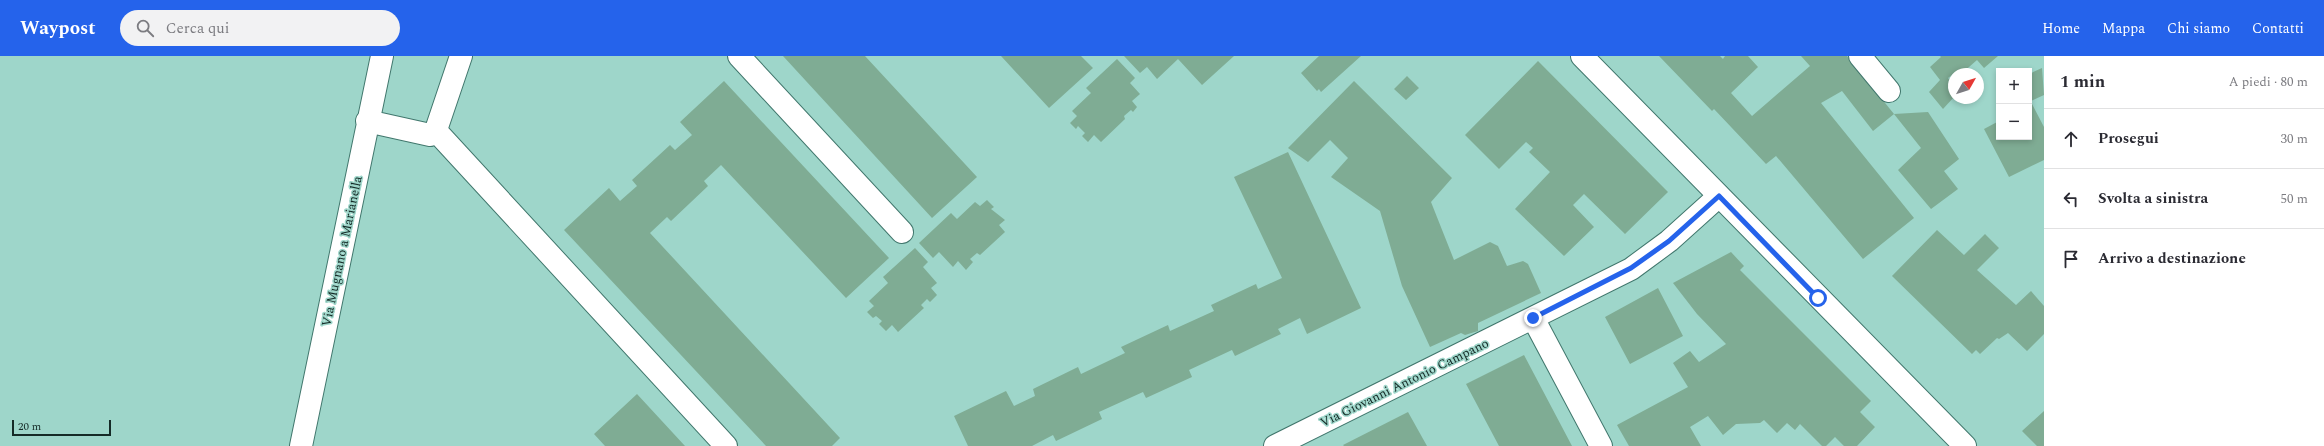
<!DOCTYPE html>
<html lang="it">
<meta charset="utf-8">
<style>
:root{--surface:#fff;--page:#f2f2f3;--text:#2b2b33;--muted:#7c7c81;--line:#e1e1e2;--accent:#2563eb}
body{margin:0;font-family:Spectral,serif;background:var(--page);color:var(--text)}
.controls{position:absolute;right:12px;top:12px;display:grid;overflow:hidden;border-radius:0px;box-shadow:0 2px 6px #0003}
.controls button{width:36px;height:36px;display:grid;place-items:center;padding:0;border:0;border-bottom:1px solid var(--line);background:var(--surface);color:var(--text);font:20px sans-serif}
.compass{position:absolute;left:1948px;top:12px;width:36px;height:36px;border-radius:50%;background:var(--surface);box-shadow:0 2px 6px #0003;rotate:51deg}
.scale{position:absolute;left:12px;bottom:10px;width:99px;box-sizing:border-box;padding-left:4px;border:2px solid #152b27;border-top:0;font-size:11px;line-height:14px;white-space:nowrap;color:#152b27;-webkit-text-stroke:3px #9ed6ca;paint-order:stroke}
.stop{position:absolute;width:12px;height:12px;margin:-9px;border:3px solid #2563eb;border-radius:50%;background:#fff}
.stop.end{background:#2563eb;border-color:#fff;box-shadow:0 1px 4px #0008}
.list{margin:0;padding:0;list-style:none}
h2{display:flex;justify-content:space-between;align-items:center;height:52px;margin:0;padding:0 16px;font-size:17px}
h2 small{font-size:13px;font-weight:400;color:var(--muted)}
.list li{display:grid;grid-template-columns:26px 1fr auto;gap:12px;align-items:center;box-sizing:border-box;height:60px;padding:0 16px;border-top:1px solid var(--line)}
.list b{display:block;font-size:15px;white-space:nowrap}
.list em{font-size:13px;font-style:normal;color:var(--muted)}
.icon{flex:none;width:22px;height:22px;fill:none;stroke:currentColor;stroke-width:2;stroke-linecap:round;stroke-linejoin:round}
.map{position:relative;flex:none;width:2044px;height:390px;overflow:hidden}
header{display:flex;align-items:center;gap:24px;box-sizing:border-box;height:56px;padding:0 20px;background:var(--accent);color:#fff}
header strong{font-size:19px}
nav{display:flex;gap:22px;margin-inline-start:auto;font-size:14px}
.search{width:280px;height:36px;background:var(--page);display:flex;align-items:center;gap:10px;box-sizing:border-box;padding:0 14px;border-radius:22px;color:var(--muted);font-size:15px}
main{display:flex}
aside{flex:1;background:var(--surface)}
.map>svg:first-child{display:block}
</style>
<header>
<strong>Waypost</strong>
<div class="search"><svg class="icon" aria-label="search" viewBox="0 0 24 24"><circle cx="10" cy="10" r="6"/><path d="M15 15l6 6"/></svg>Cerca qui</div>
<nav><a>Home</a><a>Mappa</a><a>Chi siamo</a><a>Contatti</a></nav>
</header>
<main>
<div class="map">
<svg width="2044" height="390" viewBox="0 0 2044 390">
<rect width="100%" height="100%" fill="#9ed6ca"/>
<!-- building -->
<path fill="#7fac94" d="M783,0H865L977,121L932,162Z
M1001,0H1081L1093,12L1049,52Z
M1124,0H1234L1202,29L1178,3L1157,23L1147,11L1140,17Z
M1319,0H1361L1321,36L1319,33L1317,35L1301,17Z
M1659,0H1720L1723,3L1725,0H1748L1758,11L1731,37L1752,60L1810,10L1801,0H1847L1894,58L1873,75L1842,35L1821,47L1914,162L1863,203L1776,100L1766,108L1714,53L1712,55Z
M1940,0H1998L1984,12L1977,4L1961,18H1953L1948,22L1954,30V41L1943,53L1929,36L1940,24L1930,11L1941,1Z
M1117,3L1135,22L1130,27L1140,38L1132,45L1137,51L1133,56L1131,54L1124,60L1125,63L1101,86L1094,79L1088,86L1082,80L1085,77L1078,70L1076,73L1070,67L1077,60L1072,55L1091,37L1086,32Z
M1538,5L1668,136L1625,178L1584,138L1573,149L1594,171L1564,200L1515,153L1550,116L1529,96L1533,92L1526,86L1499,113L1465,79Z
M2042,12L2044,39L2031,45L2029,40V18Z
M1407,20L1419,32L1406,44L1394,33Z
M724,25L889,202L846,242L721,109L704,125L708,130L671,165L667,161L650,177L840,382L832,390H766L564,174L609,132L620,145L637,130L632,124L670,89L675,94L692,79L680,66Z
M1354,25L1452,122L1431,146L1454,204L1490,186L1498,190L1507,210L1523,205L1528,208L1541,237L1478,267V275L1465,279L1461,277L1430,291L1402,230L1380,155L1331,121L1348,102L1330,84L1308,106L1288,92Z
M2032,48L2044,71V104L2009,121L1984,73L1999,65V81H2029V50Z
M1928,56L1959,103L1944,115L1958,133L1931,153L1898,114L1921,92L1894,58Z
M1288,96L1361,252L1307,278L1300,262L1278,273L1281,278L1235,300L1232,294L1189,314L1192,321L1146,342L1143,336L1099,356L1102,363L1056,385L1053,379L1032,390H968L954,360L1006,335L1014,350L1035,340L1033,333L1078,311L1081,318L1125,297L1121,291L1168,269L1170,275L1214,255L1211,249L1256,228L1258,233L1282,222L1234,121Z
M987,144L994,151L991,153L1005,164L999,169L1005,176L980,199L977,197L970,203L973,206L966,214L958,205L953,211L939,196L933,202L919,187L951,157L957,163L975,146L980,150Z
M1937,174L1964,199L1985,178L1999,192L1977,214L2016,249L2031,235L2044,250V278L2027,295L2008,277L1999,283L1997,282L1980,298L1976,294L1972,298L1892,220Z
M915,192L928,206L923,211L937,227L931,232L937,239L930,246L927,243L921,249L924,252L898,276L892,269L886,275L879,268L882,265L876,260L873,262L867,256L874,250L869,245L888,227L883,221Z
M1731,196L1744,210L1740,214L1871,345L1860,356L1875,371L1857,390H1844L1835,381L1826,390H1822L1800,368L1795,374L1787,367L1777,377L1764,364L1760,367L1736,368L1723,379L1708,360L1690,371L1701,390H1629L1617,369L1688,331L1673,307L1690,295L1699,306L1726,288L1697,258L1673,227Z
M1658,232L1683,280L1630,308L1605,261Z
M1524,299L1572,390H1499L1466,328Z
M637,338L685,390H605L594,378Z
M2044,355V390H2037L2022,375Z
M1408,356L1427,390H1344L1343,389Z"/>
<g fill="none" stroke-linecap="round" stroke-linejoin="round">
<!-- minor casing -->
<g stroke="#41776d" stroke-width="24">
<path id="minor" d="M739,0L902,176
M1860,0L1889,35
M367,65L430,79L435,77L461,0
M437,76L726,390
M1533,262L1601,390
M301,390L382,0
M1275,390L1631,213L1669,185L1719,140"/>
</g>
<!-- major casing -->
<g stroke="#41776d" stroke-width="24">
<path id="major" d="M1582,0L1965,390"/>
</g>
<!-- minor -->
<use href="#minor" stroke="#fff" stroke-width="22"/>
<!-- major -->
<use href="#major" stroke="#fff" stroke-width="22"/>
</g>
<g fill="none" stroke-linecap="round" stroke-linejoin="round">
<!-- route -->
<path stroke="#2563eb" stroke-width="5" d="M1533,262L1631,212L1669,185L1719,140L1818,242"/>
</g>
<g text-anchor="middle" stroke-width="3" stroke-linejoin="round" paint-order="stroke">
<!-- street labels -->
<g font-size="13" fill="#152b27" stroke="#9ed6ca">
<text transform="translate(341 195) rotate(-78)" y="5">Via Mugnano a Marianella</text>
<text transform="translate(1404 326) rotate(-26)" y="5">Via Giovanni Antonio Campano</text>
</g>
</g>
</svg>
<div class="controls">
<button>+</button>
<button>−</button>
</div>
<svg class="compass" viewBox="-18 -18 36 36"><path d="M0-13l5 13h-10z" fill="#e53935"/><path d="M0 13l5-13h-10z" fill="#7c7c81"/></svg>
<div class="scale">20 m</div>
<div class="stop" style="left:1818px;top:242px"></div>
<div class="stop end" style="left:1533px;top:262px"></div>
</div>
<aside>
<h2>1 min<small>A piedi · 80 m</small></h2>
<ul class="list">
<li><svg class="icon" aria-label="ahead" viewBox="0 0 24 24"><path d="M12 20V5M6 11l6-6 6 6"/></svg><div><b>Prosegui</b></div><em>30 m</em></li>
<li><svg class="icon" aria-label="left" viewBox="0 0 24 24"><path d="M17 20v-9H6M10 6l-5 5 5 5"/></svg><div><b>Svolta a sinistra</b></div><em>50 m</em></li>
<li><svg class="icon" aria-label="arrive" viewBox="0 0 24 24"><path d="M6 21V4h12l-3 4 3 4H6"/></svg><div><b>Arrivo a destinazione</b></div></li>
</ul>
</aside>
</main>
